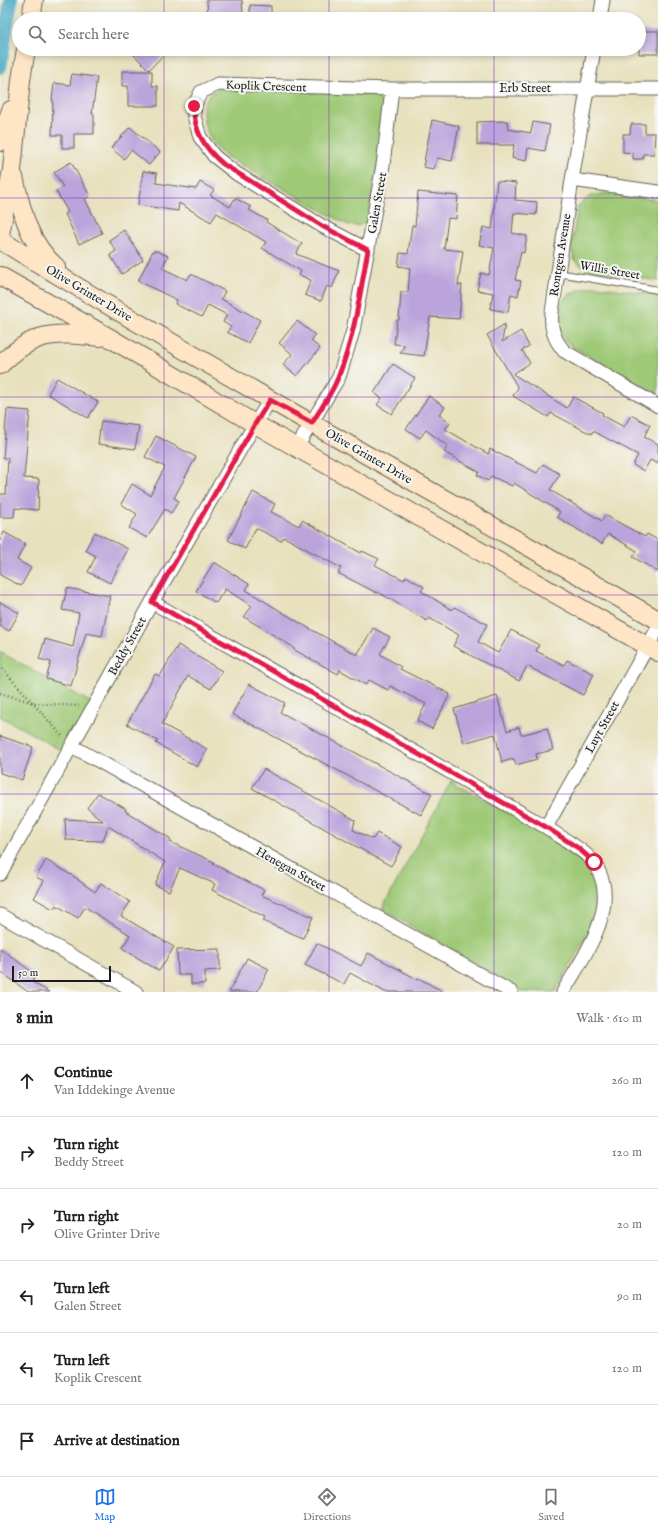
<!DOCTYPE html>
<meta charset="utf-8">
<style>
:root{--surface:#fff;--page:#f2f2f2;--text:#222;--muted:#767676;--line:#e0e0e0;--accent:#1a73e8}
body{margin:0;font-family:"IM FELL English",serif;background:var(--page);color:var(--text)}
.scale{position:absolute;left:12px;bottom:10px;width:99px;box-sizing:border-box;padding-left:4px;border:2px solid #1c1c1c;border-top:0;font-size:11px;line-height:14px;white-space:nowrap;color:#1c1c1c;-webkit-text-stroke:3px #f6f6f2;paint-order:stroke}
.stop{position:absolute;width:12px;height:12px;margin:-9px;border:3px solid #e11d48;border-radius:50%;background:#fff}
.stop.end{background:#e11d48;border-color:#fff;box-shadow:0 1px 4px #0008}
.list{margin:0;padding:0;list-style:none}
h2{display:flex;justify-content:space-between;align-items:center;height:52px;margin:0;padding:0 16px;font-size:17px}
h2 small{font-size:13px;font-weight:400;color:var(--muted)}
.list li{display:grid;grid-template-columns:26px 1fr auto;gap:12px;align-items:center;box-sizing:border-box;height:72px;padding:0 16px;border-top:1px solid var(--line)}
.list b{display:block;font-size:15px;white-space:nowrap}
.list p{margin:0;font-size:13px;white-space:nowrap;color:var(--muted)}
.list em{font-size:13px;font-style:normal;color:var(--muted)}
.icon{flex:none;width:22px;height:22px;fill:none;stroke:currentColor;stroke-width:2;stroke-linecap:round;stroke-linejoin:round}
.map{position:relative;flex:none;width:658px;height:992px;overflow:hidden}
.search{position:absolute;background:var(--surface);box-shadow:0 2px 6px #0003;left:12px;right:12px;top:12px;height:44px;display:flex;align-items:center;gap:10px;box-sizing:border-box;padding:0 14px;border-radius:22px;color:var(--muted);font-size:15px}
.sheet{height:484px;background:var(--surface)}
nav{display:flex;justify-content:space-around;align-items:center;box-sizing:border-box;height:56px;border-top:1px solid var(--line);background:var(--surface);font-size:11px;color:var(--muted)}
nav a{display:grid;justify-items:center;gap:2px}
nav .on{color:var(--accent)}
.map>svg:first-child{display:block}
</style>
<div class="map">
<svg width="658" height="992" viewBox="0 0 658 992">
<rect width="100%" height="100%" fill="#f6f6f2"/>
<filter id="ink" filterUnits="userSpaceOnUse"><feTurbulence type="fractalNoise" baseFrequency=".025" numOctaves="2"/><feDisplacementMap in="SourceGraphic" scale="8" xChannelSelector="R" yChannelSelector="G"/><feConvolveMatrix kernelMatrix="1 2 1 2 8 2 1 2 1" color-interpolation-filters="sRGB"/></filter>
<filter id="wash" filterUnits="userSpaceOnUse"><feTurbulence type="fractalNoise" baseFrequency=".012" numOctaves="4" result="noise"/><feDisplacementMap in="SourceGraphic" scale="16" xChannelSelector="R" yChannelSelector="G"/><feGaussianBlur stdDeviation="0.9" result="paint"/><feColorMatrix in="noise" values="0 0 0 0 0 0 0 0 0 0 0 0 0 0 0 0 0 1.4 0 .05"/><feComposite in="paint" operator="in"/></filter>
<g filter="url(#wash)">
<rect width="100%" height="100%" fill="#e8e1be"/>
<!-- green -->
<path fill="#9ec976" stroke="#5d7249" d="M225,88L375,94L385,106L387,122L367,222L358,226L348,225L227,157C223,153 218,150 215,146C205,132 195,104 213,92C217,90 222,89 225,88Z
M608,193L658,200V281L586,269L575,261L571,248L578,206L590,196Z
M596,286L658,295V395L575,348C572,346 568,343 565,340C556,331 555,309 564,299C572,290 586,288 596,286Z
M0,652L92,703L64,752L0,716Z
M451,781L576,852L590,866L598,882L599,901L594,923L555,992H523L382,909Z"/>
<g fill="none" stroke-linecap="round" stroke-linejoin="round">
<!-- canal -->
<path stroke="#43a7c3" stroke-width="14" d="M0,67L11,0"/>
</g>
<g id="blocks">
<!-- building -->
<path fill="#bba4dc" d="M207,0H242L243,14L228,15V19H208Z
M250,5L271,6V19H250Z
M639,31H658V54H639Z
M128,49H169L149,70Z
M122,71H152V86H158V106H128V86H122Z
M72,74L97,77L92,114H94V134H74V148H62V135H52L53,100H52L54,83L70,85Z
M432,120L459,126L452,161L437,158L434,169L423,167Z
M507,121L508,129L531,133L533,122L550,125L545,151L528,148L526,161L512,158L514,145H477V122Z
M631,124H645V133H655L654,154H643V159H633V153L623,152V134H630Z
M130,127L160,152L149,165L131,150L124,159L111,148Z
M71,162L90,196L85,199L102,233L79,244L65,214L68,212L56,191L63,187L54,172Z
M143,171L157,173L156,183L196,189L200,182L214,190L210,195L230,207L235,198L251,207L249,210L267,220L266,222L302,244L296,254L339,271L332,288L327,286L321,301L305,295L311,280L299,275L301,271L262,248L266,242L217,213L211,222L179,203L178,211L138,205Z
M497,181L516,183L515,200L537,202L536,215L514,213L512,233L527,236L524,253L521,252L515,280L521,281L518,296L511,294L508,312L490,309L493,293L477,290L481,273L489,275L494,248L479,245L483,227L492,229Z
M418,192L458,196L456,219L448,218L444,249L463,251L458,285H462L459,319L430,317L424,356L400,353L405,345L394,344L397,320H399L401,292H408L410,268L398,266L400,253L408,254L412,225L415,226Z
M124,230L143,260L122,274L110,255L116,251L109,240Z
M153,251H157L168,256L162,268L187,280L191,274L225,291L221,299L260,320L248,343L227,332L231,327L223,322L227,315L208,305L202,317L175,304L177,300L138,281Z
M297,321L315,335L311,341L320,348L297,376L283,365L292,354L279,343Z
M505,324L502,342L521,331L529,346L522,350L530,363L513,374L567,408L573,397L603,413L602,415L624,427L631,415L650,425L644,437L658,444V464L650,460L644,471L633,465L638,455L593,431L591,434L551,413L548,417L513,396L518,388L487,335Z
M393,364L415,378L392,414L377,405L382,398L374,393Z
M57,378L98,402L88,418L48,394Z
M429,396L445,407L439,415L450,423L445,429L488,454L490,449L537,473L543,464L560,474L550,490L602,521L605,515L645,537L647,534L658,540V572L633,557L637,551L608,534L602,544L557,517L560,512L514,483L512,486L491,476L488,481L477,475L479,472L444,452L448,446L426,430L420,438L406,429Z
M7,409L30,411L24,478L39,479L38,510L15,508L14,517H0V494H6L8,458H3Z
M101,421L139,426L135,449L98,444Z
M156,436L196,457L174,498L179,501L171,513L165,509L147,538L129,528L137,514L121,504L132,484L150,495L165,467L145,457Z
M253,492L275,504L271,512L299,526L302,520L361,553L362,551L379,559L375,565L404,580L406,576L424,587L421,591L452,610L454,607L487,624L478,642L498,653L511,630L539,645L536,651L564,665L567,660L594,674L583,695L527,666L519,681L453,646L459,635L429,618L427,621L378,592L377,593L338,573L341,568L284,537L281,541L256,528L245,549L228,540Z
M4,532L25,544L17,560L31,568L21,586L0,575V540Z
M95,532L128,549L110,583L88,572L96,556L85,550Z
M214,562L249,584L246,590L305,626L357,655L373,628L390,637L380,654L401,667L400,669L450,694L432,729L417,721L426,704L390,686L388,690L369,680L366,685L340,670L338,674L293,649V647L244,617L252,606L225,589L216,603L196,591Z
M67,588L110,596L102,636L86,633L71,686L46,679L51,662L39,659L45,639L73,647L79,613L62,610Z
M0,602L19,613L9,631L0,626Z
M178,645L222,671L211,689L188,676L162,724L207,749L197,767L156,743L158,741L127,724L155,674L160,676Z
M249,684L285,703L280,712L432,794L421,815L232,714Z
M497,696L507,731L519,727L521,735L547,728L553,750L536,754L537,759L516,765L514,759L502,762L495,734L464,743L454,709Z
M0,736L33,747L22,780L0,773Z
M264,769L355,820L353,830L373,839L377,833L402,847L391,866L252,788Z
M98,793L126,809L125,811L171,839L170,842L214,862L213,864L264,890L261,895L313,917L303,938L263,921L265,917L212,890L215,884L180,868L169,891L155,885L165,862L108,826L103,841L66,840L65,819L103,821L87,808Z
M46,860L78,879V880L95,892L101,883L130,902L121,916L174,947L159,971L122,948L130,935L85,907L78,918L56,905L53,909L34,898L44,881L36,877Z
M317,943L361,966L368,953L417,979L418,978L444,992H385L350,973L344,984L305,965Z
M0,948L36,975L32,982L49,992H28L0,971Z
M220,949V970L205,971V984H191V975H178L177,950Z
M247,958L269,969L257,992H229Z"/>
</g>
</g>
<g filter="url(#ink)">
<use href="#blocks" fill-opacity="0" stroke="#636155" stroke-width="1"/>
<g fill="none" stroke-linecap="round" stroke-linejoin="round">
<!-- lane casing -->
<g stroke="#636155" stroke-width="8">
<path id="lane" d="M558,273L658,290"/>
</g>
<!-- street casing -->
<g stroke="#636155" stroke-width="15">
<path id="street" d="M600,19L603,0
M594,49L572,180L552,312C550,328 554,339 564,351L658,406
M572,180L658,192
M368,250L322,226L237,174L214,156L200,137L194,116V106L201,92L218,84L392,89H658
M297,447L339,377L353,331L383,165L392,89
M152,602L546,827C561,838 580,847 593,861C596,864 597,868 599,872C618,911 582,959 563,992
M72,746L511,992
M546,827L658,628
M0,874L152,602L255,424L270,400
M0,915L136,992"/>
</g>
<!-- secondary casing -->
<g stroke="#636155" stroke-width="20">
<path id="secondary" d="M31,19L34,0
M0,142L11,110
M14,177C22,212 28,242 56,267
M0,235L12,170L21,80L26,49
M0,240C216,372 438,495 658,620
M0,276L110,338L255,424L658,652
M0,365C10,355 25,343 39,338C57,332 82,335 101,337"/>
</g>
<!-- path -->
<path stroke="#636155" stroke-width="2.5" stroke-dasharray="1 3" stroke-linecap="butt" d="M0,666L63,737
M0,693L34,703L79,706"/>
<!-- lane -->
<use href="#lane" stroke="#fff" stroke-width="6"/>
<!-- street -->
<use href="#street" stroke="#fff" stroke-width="13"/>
<!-- secondary -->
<use href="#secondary" stroke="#fee5c5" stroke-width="18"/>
</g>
</g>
<g fill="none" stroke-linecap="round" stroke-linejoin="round" filter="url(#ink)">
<!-- route -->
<path stroke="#e11d48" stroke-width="5" d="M194,106C193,130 205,149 223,164L322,226L368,250C360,292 355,335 339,375C333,392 321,408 312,423L270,400L255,424L152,602L546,827L578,848L594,862"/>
</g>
<!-- grid -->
<path fill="none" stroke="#7b2cbf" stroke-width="1" stroke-opacity="0.55" d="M164,0V19M329,0V19M494,0V19M164,49V992M329,49V992M494,49V992M0,198H658M0,397H658M0,595H658M0,794H658"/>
<g text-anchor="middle" stroke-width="4" stroke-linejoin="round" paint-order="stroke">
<!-- street labels -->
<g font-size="12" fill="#1c1c1c" stroke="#f6f6f2">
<text transform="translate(266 86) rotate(2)" y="4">Koplik Crescent</text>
<text x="525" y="92">Erb Street</text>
<text transform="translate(377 203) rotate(-80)" y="4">Galen Street</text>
<text transform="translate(560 255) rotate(-81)" y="4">Rontgen Avenue</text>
<text transform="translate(610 270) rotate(10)" y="4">Willis Street</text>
<text transform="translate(89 293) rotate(31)" y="4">Olive Grinter Drive</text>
<text transform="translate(369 456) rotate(30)" y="4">Olive Grinter Drive</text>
<text transform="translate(127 646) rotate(-61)" y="4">Beddy Street</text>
<text transform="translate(602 727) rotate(-61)" y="4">Luyt Street</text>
<text transform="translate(291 869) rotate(29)" y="4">Henegan Street</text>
</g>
</g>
</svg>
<div class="scale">50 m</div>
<div class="stop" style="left:594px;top:862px"></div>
<div class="stop end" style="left:194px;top:106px"></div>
<div class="search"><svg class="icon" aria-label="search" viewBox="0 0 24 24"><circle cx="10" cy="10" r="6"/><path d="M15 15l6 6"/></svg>Search here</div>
</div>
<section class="sheet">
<h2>8 min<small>Walk · 610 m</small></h2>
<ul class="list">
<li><svg class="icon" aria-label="ahead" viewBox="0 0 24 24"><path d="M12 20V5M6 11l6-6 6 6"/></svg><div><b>Continue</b><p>Van Iddekinge Avenue</p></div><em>260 m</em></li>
<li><svg class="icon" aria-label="right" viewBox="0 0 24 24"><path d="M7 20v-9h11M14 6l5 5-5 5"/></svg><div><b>Turn right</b><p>Beddy Street</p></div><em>120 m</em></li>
<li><svg class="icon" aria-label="right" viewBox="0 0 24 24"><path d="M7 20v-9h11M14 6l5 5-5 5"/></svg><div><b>Turn right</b><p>Olive Grinter Drive</p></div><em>20 m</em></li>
<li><svg class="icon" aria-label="left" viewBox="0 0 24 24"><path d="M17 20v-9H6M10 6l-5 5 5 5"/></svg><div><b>Turn left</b><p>Galen Street</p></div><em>90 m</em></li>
<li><svg class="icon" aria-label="left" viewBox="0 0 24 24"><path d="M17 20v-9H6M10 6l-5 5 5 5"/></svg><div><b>Turn left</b><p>Koplik Crescent</p></div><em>120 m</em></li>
<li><svg class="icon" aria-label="arrive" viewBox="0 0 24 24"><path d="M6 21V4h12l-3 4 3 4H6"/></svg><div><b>Arrive at destination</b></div></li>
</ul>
</section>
<nav>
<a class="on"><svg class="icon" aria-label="map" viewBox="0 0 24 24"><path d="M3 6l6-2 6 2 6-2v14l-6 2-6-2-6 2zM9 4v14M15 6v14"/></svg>Map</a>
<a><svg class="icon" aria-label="directions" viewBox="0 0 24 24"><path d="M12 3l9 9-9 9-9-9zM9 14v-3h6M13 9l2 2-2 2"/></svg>Directions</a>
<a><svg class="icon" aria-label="saved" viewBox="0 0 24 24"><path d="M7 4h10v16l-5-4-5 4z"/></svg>Saved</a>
</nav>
